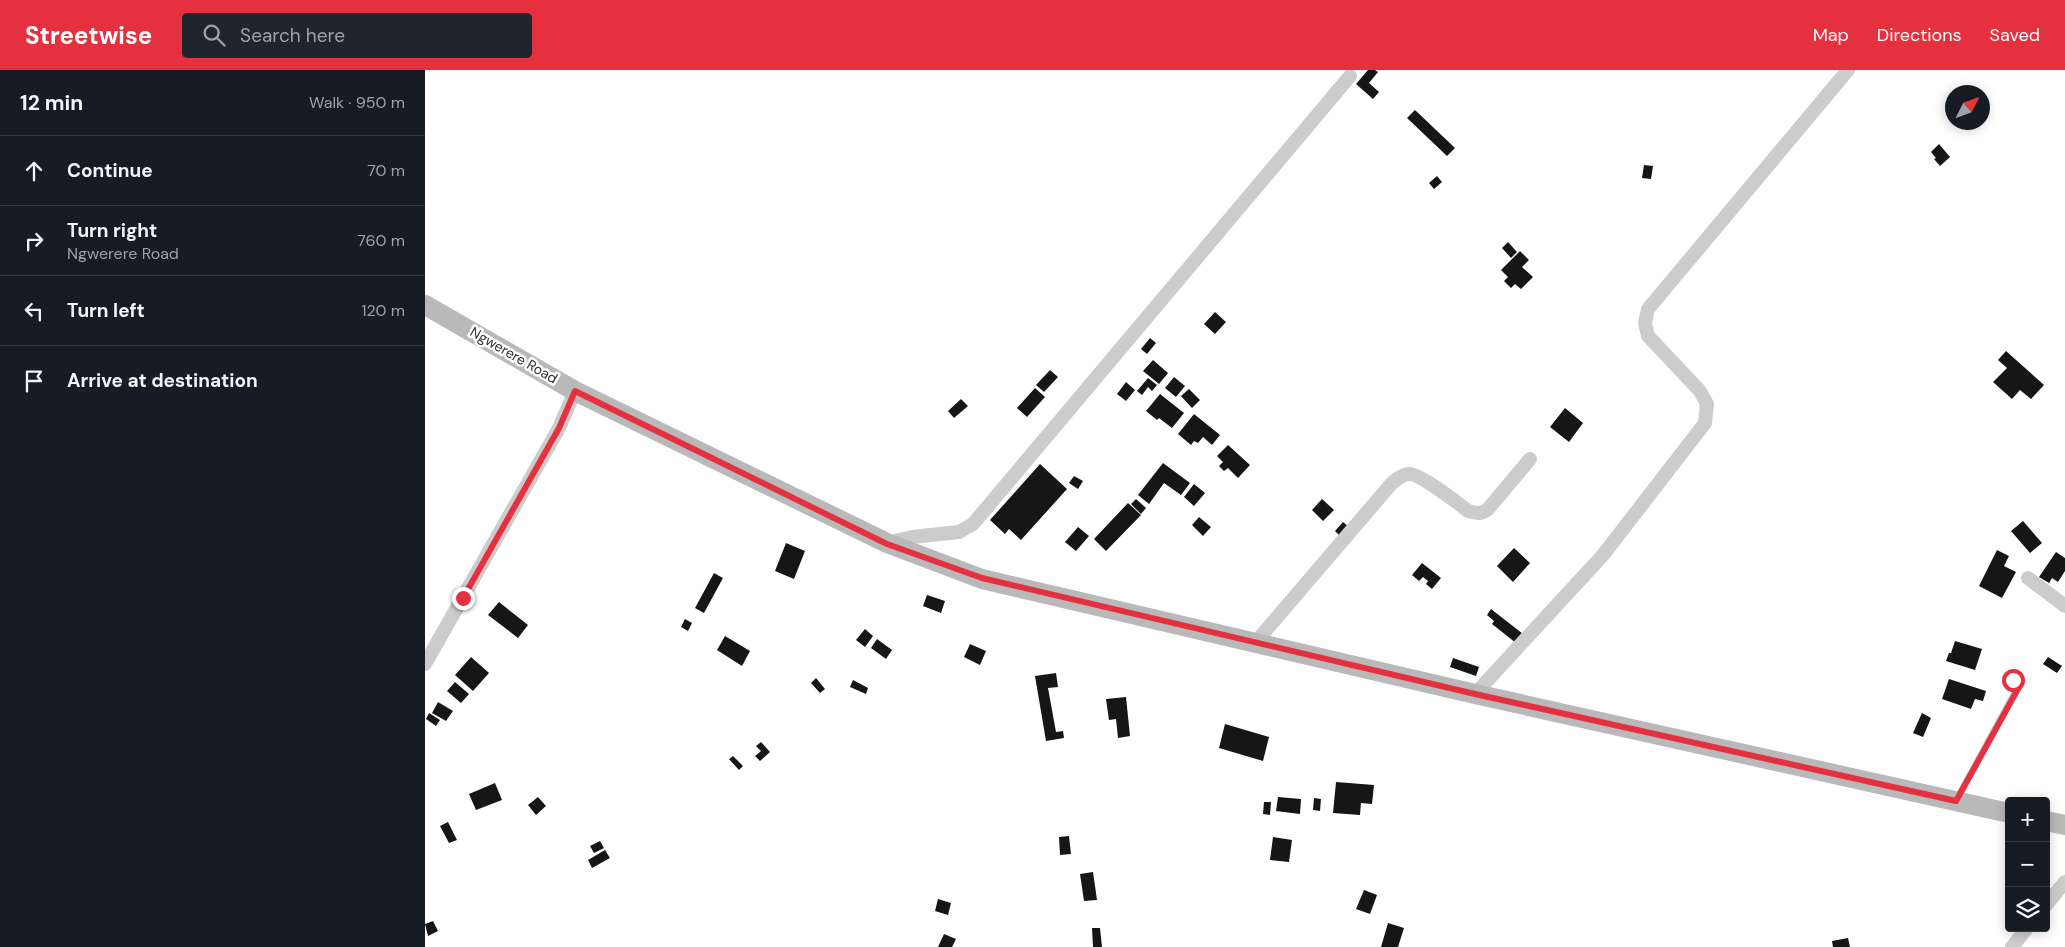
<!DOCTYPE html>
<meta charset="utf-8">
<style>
:root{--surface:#171b24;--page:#20242c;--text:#f1f3f6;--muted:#9ea1a6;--line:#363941;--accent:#e5313f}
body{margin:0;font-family:"DM Sans",sans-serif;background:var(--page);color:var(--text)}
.controls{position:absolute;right:15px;bottom:15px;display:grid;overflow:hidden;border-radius:5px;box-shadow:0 2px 12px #0003}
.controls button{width:45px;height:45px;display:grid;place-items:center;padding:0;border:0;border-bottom:1px solid var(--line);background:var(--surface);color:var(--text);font:25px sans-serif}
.compass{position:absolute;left:1520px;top:15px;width:45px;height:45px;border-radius:50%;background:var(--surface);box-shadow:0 2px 12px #0003;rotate:48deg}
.stop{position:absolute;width:15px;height:15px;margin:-11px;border:4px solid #e5313f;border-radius:50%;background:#fff}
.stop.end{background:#e5313f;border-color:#fff;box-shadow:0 1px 5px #0008}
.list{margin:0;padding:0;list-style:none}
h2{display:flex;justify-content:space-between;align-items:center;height:65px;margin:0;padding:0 20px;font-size:21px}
h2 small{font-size:16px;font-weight:400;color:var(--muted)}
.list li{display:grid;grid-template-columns:32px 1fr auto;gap:15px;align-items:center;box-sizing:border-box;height:70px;padding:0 20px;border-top:1px solid var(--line)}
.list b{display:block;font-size:19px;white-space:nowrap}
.list p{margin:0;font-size:16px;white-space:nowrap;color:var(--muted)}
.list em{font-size:16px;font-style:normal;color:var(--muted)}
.icon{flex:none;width:28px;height:28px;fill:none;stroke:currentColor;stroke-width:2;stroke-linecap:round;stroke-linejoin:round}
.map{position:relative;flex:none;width:1640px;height:877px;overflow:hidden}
header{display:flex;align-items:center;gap:30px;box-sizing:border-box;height:70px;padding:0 25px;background:var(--accent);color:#fff}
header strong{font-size:24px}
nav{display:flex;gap:28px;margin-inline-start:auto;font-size:18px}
.search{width:350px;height:45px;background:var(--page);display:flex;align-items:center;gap:12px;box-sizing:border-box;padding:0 18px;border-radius:5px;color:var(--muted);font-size:19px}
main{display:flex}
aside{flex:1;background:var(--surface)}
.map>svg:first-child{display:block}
</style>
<header>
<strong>Streetwise</strong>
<div class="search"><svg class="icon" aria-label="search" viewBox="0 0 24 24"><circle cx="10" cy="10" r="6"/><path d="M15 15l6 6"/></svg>Search here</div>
<nav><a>Map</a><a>Directions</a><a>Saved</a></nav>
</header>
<main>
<aside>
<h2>12 min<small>Walk · 950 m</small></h2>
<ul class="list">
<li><svg class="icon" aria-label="ahead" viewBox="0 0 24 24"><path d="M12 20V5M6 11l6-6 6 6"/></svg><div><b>Continue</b></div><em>70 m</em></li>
<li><svg class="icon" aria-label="right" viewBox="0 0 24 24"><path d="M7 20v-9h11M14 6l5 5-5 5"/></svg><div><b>Turn right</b><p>Ngwerere Road</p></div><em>760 m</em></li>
<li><svg class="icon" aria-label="left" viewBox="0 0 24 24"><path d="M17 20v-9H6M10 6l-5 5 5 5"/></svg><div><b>Turn left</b></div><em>120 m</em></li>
<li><svg class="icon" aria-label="arrive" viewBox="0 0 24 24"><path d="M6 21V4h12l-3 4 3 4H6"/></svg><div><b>Arrive at destination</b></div></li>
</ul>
</aside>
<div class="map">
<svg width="1640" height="877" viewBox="0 0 1640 877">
<rect width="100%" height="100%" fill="#fff"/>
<!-- building -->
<path fill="#161616" d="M943,0H950L953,2L944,13L954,22L948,29L931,14Z
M990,40L1030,78L1022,86L982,48Z
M1514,74L1525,87L1515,96L1509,89L1511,88L1506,82Z
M1219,95L1228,96L1226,109L1217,108Z
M1012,106L1017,112L1009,119L1004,113Z
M1083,172L1092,182L1086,188L1077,178Z
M1095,181L1104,190L1097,197L1108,207L1096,219L1090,214L1086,218L1079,211L1083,207L1076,200Z
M790,242L801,252L790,264L779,254Z
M725,268L731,273L722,284L716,279Z
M1581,281L1619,315L1606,329L1595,320L1587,329L1568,312L1582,298L1573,290Z
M728,290L743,303L734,314L718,301Z
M625,300L633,307L619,322L611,315Z
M749,307L760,316L751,327L740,318Z
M723,308L732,315L727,321L723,317L717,325L712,321Z
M701,312L710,320L701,331L692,324Z
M610,318L620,327L602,347L592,338Z
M764,319L775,330L767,338L756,326Z
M735,324L759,343L747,358L734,348L732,350L721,341Z
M536,329L543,336L529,348L523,341Z
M1140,338L1158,353L1144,372L1125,357Z
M769,344L795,365L787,375L778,367L773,373L769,371L766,375L753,364Z
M803,375L825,395L813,408L803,398L799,401L794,396L798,392L792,386Z
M738,393L765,413L756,425L739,413L724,434L713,425Z
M615,394L642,419L596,470L584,459L580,464L565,450Z
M649,406L658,411L653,419L644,413Z
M769,414L780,423L769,436L759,427Z
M711,429L721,438L716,444L706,434Z
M897,429L909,440L898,451L887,440Z
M703,433L716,445L681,481L669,469Z
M774,447L786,457L778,466L767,455Z
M1598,451L1617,473L1605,483L1586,461Z
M918,452L924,457L916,467L910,461Z
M653,457L664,466L651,481L640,472Z
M361,473L380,481L369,509L350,501Z
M1089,478L1105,493L1088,512L1072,496Z
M1572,480L1584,486L1579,496L1591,502L1577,528L1554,516Z
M1631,482L1640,488V501L1633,512L1627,508L1624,513L1614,507Z
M997,493L1016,508L1007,519L1001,514L1003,511L998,507L994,511L987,505Z
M289,503L298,508L279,543L270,538Z
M502,525L520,531L516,543L498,536Z
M74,532L103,555L93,568L63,545Z
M1066,539L1098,564L1091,573L1067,554L1069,551L1062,545Z
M260,549L267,553L263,561L256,557Z
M440,559L448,566L440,577L431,570Z
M300,566L325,581L317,596L292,580Z
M452,569L467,580L461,589L446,578Z
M1530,571L1557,579L1550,600L1521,591L1524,583H1526Z
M545,574L561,581L555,595L539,587Z
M46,587L64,603L48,621L30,605Z
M1623,587L1637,596L1632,603L1618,594Z
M1028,588L1054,597L1051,606L1025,597Z
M631,603L633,617L623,618L631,662L638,661L639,668L621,671L610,606Z
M391,608L400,619L395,623L386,613Z
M1524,609L1561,621L1558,631L1550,629L1546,639L1517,629Z
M428,610L443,618L441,624L425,617Z
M30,612L44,624L36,633L22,621Z
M701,627L705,666L693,668L691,649L684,650L681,629Z
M13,632L28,641L21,651L7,643Z
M4,643L15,650L11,656L1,649Z
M1497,643L1506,648L1498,667L1488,663Z
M800,654L844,667L838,691L794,678Z
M336,672L345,682L335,691L330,686L336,681L331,676Z
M308,686L318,696L314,700L304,689Z
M911,712L949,715L947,734L936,733L935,745L908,743Z
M70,713L77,730L51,740L44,724Z
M113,727L121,736L111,745L103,735Z
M853,727L876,729L875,744L851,741Z
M889,728L896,729L895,741L888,740Z
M839,732H846L845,745L838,744Z
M23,752L32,770L24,773L15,756Z
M644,766L646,784L635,785L634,767Z
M848,767L867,770L864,792L845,790Z
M175,771L179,778L169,783L165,776Z
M180,780L185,788L167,798L163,790Z
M668,802L672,830L659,831L655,804Z
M939,820L952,825L945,844L931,839Z
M513,829L526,833L523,845L510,841Z
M8,851L13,861L3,866L0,854Z
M963,853L979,858L973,877H956Z
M667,858H675L677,877H668Z
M519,864L531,869L527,877H513Z
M1423,868L1425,877H1408L1407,871Z"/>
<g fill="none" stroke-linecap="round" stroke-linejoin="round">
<!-- lane -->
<path stroke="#ccc" stroke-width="7" d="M1532,729L1593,617L1588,610"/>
<!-- street -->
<path stroke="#ccc" stroke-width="14" d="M462,473L487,467L534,462L548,454L925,6
M1603,508L1640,536
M830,573L967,413C971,410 977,404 984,404C994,403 1033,433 1043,441C1051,443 1056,445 1063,439L1105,389
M0,594L134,358L150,321
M1050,624L1178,485L1280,353L1282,334L1275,321L1223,266L1220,253L1223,239L1423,0
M1621,835L1640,812
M1587,877L1602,858"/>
<!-- secondary -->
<path stroke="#b9b9b9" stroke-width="20" d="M0,235L150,321L462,473L557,509L1050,624L1584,743
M1621,751L1640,755"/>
</g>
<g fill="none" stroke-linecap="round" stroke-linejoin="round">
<!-- route -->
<path stroke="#e5313f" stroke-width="6" d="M38,528L134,358L150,321L462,474L557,508L1050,624L1531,731L1594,617L1588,610"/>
</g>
<g text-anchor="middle" stroke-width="5" stroke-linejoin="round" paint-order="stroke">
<!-- street labels -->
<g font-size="14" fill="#2f2f2f" stroke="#fff">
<text transform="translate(89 285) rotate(30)" y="5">Ngwerere Road</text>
</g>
</g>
</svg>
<div class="controls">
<button>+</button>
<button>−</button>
<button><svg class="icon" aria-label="layers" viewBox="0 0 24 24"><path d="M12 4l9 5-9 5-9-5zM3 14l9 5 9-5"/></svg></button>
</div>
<svg class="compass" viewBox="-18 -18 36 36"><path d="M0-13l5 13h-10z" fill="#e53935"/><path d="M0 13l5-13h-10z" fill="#9ea1a6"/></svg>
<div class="stop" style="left:1588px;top:610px"></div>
<div class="stop end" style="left:38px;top:528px"></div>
</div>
</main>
